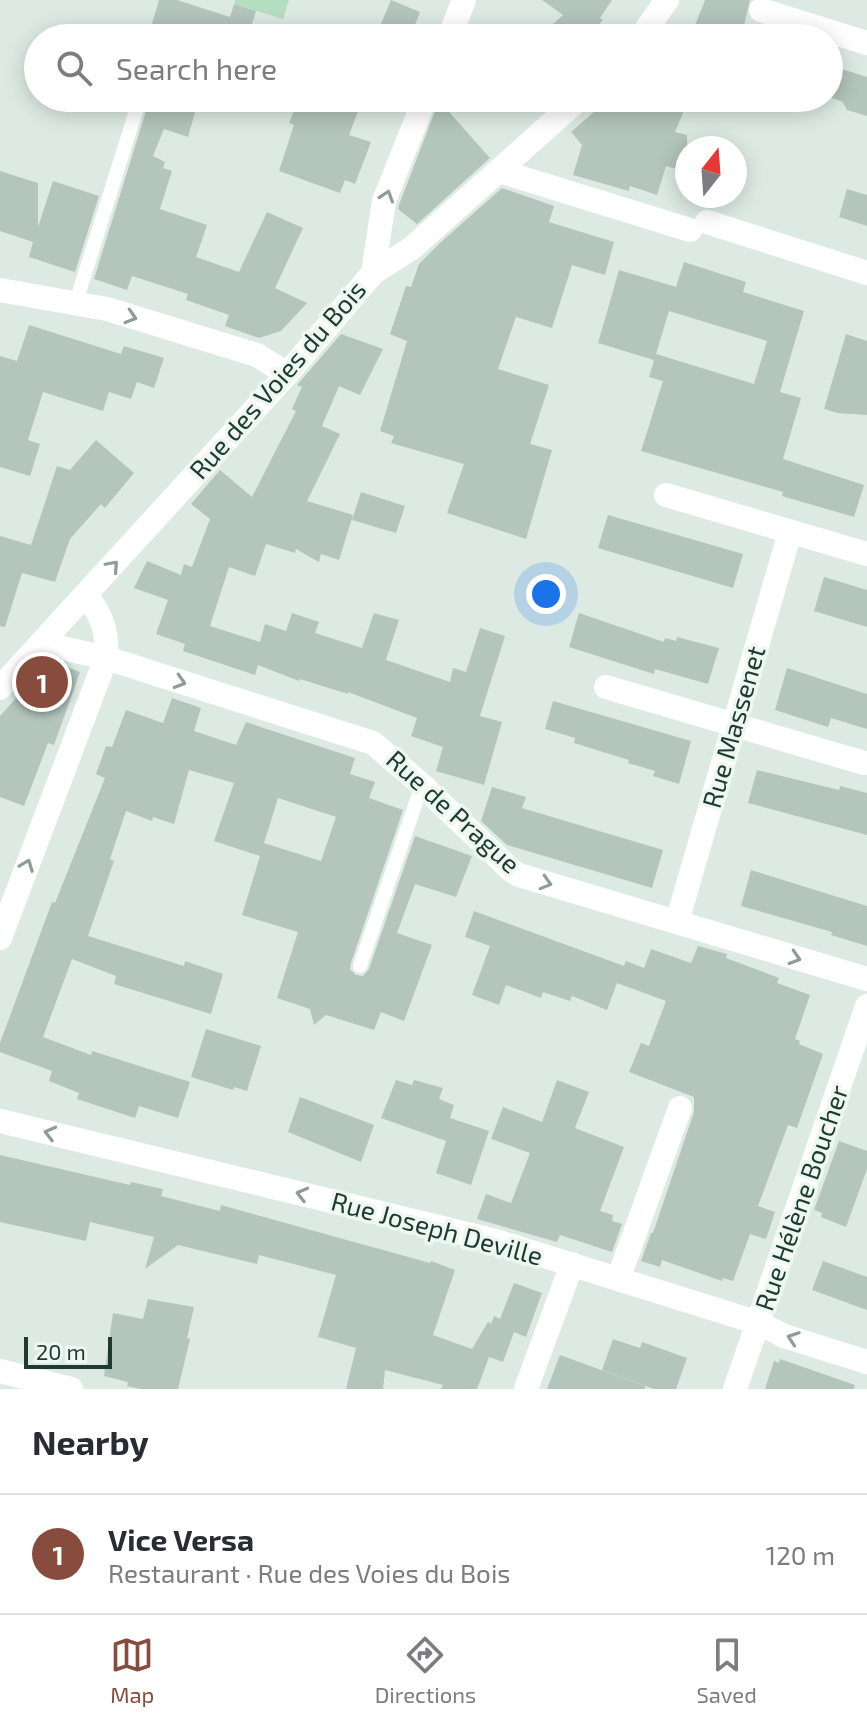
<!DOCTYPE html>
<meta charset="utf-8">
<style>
:root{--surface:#fff;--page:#f7f7f7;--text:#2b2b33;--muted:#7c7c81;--line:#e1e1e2;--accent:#884c3e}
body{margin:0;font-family:"Exo 2",sans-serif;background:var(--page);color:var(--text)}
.compass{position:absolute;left:675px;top:136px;width:72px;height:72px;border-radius:50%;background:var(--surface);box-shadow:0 4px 20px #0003;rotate:17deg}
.scale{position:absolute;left:24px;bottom:20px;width:88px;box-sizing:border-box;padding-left:8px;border:4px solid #1e3a32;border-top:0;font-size:22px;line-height:28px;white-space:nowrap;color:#1e3a32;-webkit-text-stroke:6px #eef7f2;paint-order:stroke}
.you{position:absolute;left:546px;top:594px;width:28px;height:28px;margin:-20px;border:6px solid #fff;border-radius:50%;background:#1a73e8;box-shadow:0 0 0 12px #1a73e833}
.badge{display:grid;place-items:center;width:52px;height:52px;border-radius:50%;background:var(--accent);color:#fff;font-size:26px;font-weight:700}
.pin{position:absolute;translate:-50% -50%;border:4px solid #fff;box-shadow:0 2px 8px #0006}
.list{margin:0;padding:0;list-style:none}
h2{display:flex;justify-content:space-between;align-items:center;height:104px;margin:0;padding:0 32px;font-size:34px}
h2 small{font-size:26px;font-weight:400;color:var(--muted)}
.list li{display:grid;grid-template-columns:52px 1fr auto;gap:24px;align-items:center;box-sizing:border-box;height:120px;padding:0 32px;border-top:2px solid var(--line)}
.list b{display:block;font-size:30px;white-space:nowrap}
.list p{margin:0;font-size:26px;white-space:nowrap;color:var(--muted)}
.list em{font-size:26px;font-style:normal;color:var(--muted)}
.icon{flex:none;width:44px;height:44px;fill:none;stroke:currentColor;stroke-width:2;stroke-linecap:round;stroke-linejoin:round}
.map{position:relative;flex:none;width:867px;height:1389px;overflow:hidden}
.search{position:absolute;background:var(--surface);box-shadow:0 4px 20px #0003;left:24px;right:24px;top:24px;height:88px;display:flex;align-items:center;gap:20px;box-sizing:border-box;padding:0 28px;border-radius:44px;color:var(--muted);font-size:30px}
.sheet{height:224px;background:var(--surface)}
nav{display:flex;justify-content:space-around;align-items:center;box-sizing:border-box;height:112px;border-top:2px solid var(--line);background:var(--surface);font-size:22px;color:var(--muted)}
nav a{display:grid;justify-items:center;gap:4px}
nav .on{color:var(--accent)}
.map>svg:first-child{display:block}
</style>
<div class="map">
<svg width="867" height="1389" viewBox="0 0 867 1389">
<rect width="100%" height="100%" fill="#ddeae4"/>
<!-- green -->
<path fill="#b5ddbf" d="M235,0H289L283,19L234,4Z"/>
<!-- building -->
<path fill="#b3c5bd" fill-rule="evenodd" d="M159,0H177L230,17L234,4L256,11L252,24L281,33L280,38H185L151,27Z
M391,0L420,12L410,38H375Z
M542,0H612L600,18L603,20L588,38H537L563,15Z
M705,0H750L741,38H690Z
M829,65L867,77V116L847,110L843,102L829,97Z
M150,98H199L188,137L164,129L153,156L165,162L163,168L172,171L160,209L207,225L196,257L239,272L267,212L303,228L275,288L307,303L281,331L259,338L225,326L229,315L186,300L188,294L132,276L127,290L94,279Z
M299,98H363L349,135L371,142L355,184L345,180L340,193L279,171L294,125L289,123Z
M440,98H452L450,113L490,158L417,224L398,209L399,205Z
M610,98H689L675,132L687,135V172L666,166L657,195L630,186L629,191L573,175L582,145L571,132Z
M0,171L38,183V227L53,181L99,196L75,272L29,257L33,242L0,231Z
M502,188L554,206L549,222L614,242L605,275L572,265L552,328L516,317L498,369L549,385L530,444L552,450L526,539L447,513L464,464L391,443L394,436L380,431L407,341L390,334L406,286L411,287L419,264L441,242Z
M847,189L867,195V226L839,217Z
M684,262L746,282L743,292L804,311L780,392L801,398L783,459L864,485L854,517L782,496L783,492L641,451L663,381L649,377L654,360L598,343L619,270L676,287ZM669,311L767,341L754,384L656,354Z
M29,325L121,354L124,346L164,358L154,388L137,382L131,399L109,392L103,411L43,392L28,440L40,444L30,476L0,467V356L17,361Z
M341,334L383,349L360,395L339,386L322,426L340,434L307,501L353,515L339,560L321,554L319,562L296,549L295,553L266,544L255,576L229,567L210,626L260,642L265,624L286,631L292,613L319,622L315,633L362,648L374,613L399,620L386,660L450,682L453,668L466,672L480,628L505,636L480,716L502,722L484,785L436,771L443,747L411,736L417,718L348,692V694L300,679L299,681L258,665L255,675L183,651L185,644L156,634L168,600L134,588L147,561L181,575L184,564L192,567L210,519L191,504L220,470L252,497L296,411L292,409L302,387L297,385Z
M846,334L867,341V415L838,413L824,409Z
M96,440L134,473L105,508L101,504L70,539L55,582L22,573L5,627L0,626V536L31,545L57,466L70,470Z
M361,492L405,506L396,533L352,520Z
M608,515L743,554L733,588L598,548Z
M824,577L867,590V627L814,611Z
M579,613L664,642L665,638L676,641L677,637L719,648L708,684L655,669L654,674L569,647Z
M58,664L80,672L54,745L48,743L24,806L0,797V716L43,668Z
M787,668L867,694V729L831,718L828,727L775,710Z
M172,698L201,708L194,731L236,745L246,722L355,758L350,774L375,782L369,798L403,810L351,963L350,969L356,975L363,976L369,969L415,836L472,856L456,897L415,884L397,933L432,945L404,1021L381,1012L374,1030L326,1015L314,1025L310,1009L277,998L298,932L242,915L264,843L321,861L336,817L278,798L260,856L214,841L234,783L189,770L174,824L153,817L152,821L126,811L110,859L114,861L88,936L184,966L185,961L223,974L211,1014L114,984L116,976L72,959L43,1037L91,1055L92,1051L190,1082L178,1118L139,1106L135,1118L77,1099L79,1093L49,1081L52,1071L0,1052V1043L52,902L55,903L105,778L96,774L106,746L112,747L126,710L163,723Z
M553,701L691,741L679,784L653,776L655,771L628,763L629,760L574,743L575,738L545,729Z
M757,770L839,790L840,786L867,793V835L748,803Z
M492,787L526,797L522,808L663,850L652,888L507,845L481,821Z
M751,870L867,906V946L831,935L832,932L741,906Z
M474,911L624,966L626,961L644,968L651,949L691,963L698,946L727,954L726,958L779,978L777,983L810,995L795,1039L800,1041L799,1044L823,1054L797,1128L788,1125L758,1206L775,1212L766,1239L750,1234L733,1281L723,1278L722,1281L662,1260L660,1267L641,1261L651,1233H653L694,1112V1097L629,1072L641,1043L649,1046L666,1001L617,983L607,1010L572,996L570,1001L543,992L541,998L506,985L499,1005L472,995L490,946L465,937Z
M206,1029L261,1046L247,1091L234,1087L233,1090L191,1077Z
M396,1080L412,1085L414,1080L443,1088L439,1099L454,1105L450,1118L489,1131L471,1185L436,1173L446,1141L381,1118Z
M557,1080L589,1092L575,1128L624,1147L600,1211L613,1215L612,1221L622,1224L612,1252L560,1235L557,1242L477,1219L486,1194L511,1203L530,1153L491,1139L503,1107L542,1122Z
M300,1097L374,1125L361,1162L288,1132Z
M839,1141L867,1151V1169L846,1227L821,1217L822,1213L814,1210Z
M0,1155L130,1185L131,1182L163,1189L161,1196L220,1211L221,1205L430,1263L431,1261L455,1270L433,1335L472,1349L488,1322L491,1324L494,1316L500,1319L514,1283L542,1293L526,1337L514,1332L503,1362L489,1357L477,1389H441L443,1385L385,1370L383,1389H346L356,1348L318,1337L336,1275L259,1255L257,1264L178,1245L145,1269L154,1237L90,1222L86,1241L0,1222Z
M823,1261L867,1277V1310L812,1290Z
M148,1299L194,1307L187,1338L190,1339L178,1389H141L127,1386L128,1382L104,1376L113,1313L143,1319Z
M613,1339L640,1348L642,1342L687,1358L676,1389H654L602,1370Z
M560,1355L645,1386V1389H547Z
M780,1359L855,1385L854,1389H765L774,1361L779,1363Z"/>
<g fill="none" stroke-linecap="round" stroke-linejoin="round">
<!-- lane -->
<path stroke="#fff" stroke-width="14" d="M76,302L140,98
M360,966L422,785"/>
<!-- street -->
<path stroke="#fff" stroke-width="24" d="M761,10L867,43
M449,38L464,0
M640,38L667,0
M499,171L690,230
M707,222L867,273
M373,273L384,201L425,98
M0,290L107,309L257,355L287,374
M666,495L867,554
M41,643L106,658L373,743L422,785L511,870L519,875L867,979
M606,687L864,763
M0,688L287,374L373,273L412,248L580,98
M677,922L790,532
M0,938L106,658C108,632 102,615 86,595
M0,1121L496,1241L759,1323L784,1336L867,1362
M619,1277L680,1108
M0,1371L71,1389
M526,1389L572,1264
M735,1389L867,1006"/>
</g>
<!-- one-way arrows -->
<defs><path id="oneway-chevron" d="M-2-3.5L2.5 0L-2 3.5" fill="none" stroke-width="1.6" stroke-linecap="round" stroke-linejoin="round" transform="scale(2)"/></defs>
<g stroke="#8e9c98">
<use href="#oneway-chevron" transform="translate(387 196) rotate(-72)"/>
<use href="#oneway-chevron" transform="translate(131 317) rotate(17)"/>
<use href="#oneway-chevron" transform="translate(113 566) rotate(-48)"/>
<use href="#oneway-chevron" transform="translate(180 682) rotate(17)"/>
<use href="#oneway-chevron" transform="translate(27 865) rotate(-69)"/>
<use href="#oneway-chevron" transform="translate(546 883) rotate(16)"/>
<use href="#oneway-chevron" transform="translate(795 958) rotate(17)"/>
<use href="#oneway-chevron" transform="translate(50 1133) rotate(-166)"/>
<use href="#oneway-chevron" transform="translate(302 1194) rotate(-166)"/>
<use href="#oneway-chevron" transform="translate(793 1338) rotate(-161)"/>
</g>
<g text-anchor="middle" stroke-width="7" stroke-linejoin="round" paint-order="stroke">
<!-- street labels -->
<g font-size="26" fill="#1e3a32" stroke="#eef7f2">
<text transform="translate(278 380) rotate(-49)" y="9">Rue des Voies du Bois</text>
<text transform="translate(734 727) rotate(-74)" y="9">Rue Massenet</text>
<text transform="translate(453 812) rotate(42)" y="9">Rue de Prague</text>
<text transform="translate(802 1198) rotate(-71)" y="9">Rue Hélène Boucher</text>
<text transform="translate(437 1229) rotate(15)" y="9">Rue Joseph Deville</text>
</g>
</g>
</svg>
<svg class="compass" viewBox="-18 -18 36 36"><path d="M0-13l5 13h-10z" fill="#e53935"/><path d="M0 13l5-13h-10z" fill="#7c7c81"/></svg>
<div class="scale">20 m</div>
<div class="you"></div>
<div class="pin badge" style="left:42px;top:682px">1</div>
<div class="search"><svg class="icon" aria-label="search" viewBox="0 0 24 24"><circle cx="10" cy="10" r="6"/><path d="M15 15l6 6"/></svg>Search here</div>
</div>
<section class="sheet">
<h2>Nearby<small></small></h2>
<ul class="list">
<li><span class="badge">1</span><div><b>Vice Versa</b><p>Restaurant · Rue des Voies du Bois</p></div><em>120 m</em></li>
</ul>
</section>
<nav>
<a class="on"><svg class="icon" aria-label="map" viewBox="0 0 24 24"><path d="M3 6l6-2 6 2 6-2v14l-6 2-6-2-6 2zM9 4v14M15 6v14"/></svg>Map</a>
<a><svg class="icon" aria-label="directions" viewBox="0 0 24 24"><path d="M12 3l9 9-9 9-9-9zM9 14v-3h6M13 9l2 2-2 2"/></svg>Directions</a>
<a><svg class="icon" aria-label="saved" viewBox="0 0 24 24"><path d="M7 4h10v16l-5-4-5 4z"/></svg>Saved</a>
</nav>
